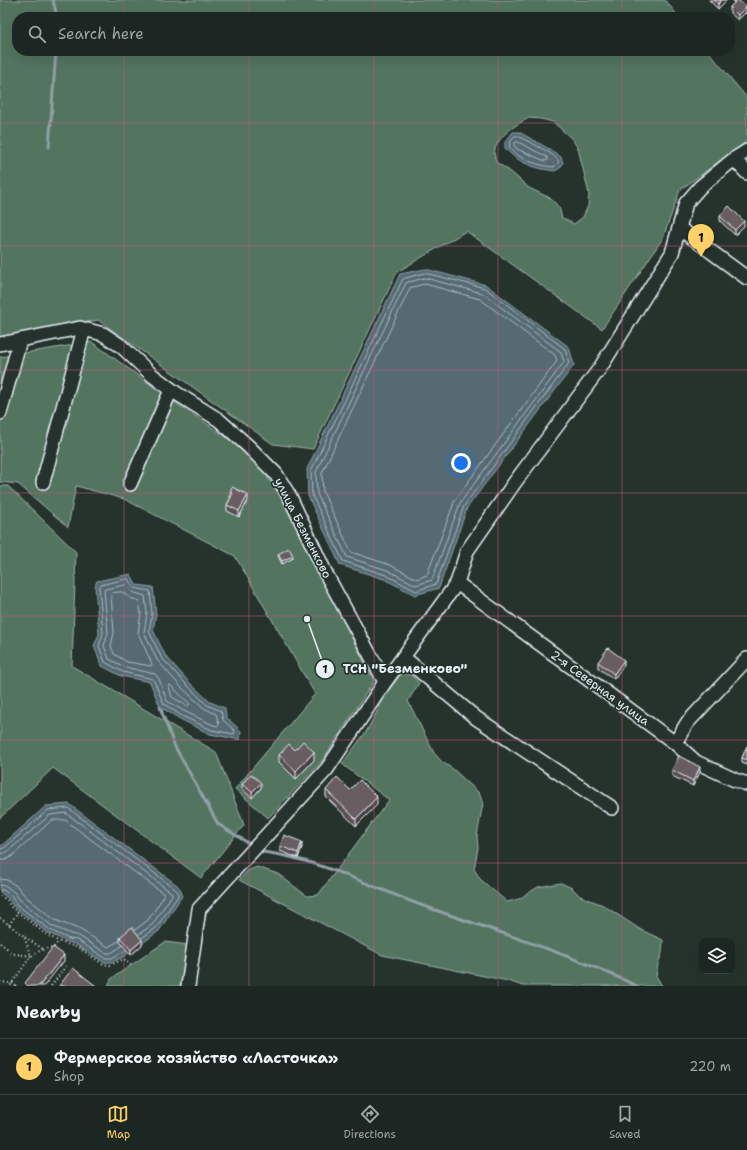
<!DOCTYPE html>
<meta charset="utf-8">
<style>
:root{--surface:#1c2622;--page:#252e2a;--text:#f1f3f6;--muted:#a0a5a5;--line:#3a4340;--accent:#ffd166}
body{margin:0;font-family:"Shantell Sans",sans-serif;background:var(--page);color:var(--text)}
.controls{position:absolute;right:12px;bottom:12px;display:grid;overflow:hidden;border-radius:8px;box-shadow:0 4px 16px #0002}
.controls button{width:36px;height:36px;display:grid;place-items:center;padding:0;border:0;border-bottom:1px solid var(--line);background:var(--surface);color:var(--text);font:20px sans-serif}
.you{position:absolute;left:461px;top:463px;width:14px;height:14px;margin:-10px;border:3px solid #fff;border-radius:50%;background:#1a73e8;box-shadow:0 0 0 6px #1a73e833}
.badge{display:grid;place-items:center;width:26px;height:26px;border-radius:50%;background:var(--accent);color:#111;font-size:13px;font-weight:700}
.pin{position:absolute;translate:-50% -33px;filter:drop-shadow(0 1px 2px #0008)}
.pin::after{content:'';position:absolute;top:21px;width:14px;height:12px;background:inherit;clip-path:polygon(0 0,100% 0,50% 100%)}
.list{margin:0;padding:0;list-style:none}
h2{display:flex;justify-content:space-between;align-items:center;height:52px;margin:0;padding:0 16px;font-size:17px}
h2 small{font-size:13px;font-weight:400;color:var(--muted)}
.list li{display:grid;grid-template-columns:26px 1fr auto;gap:12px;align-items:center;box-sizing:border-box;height:56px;padding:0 16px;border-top:1px solid var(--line)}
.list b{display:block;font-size:15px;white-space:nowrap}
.list p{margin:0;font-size:13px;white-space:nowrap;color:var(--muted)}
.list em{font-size:13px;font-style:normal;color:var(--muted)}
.icon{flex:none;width:22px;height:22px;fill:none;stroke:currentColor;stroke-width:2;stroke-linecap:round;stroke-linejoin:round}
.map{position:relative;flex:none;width:747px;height:986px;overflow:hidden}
.search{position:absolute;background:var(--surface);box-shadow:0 4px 16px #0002;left:12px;right:12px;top:12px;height:44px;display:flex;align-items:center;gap:10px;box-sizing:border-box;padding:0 14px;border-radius:16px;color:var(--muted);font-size:15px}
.sheet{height:108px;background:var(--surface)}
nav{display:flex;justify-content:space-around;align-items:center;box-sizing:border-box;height:56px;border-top:1px solid var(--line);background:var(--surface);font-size:11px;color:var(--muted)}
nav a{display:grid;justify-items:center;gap:2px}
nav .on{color:var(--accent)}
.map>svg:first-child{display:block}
</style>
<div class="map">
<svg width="747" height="986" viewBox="0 0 747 986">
<rect width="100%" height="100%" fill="#26332d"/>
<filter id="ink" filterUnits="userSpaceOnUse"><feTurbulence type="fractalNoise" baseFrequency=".025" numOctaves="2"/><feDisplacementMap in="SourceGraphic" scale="8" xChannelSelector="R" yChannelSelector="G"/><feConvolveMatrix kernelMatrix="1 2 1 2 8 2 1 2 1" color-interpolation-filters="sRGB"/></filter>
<g filter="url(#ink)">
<!-- green -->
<path fill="#52745f" stroke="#9db2ac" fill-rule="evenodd" d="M0,0H665L679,17H17V51H708L747,98V141L680,190L663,238L602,329L466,231L397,272L313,449L273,444L98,320L0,339ZM529,118L541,119L553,122L571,138L578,148L589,194L588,206L583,217L574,224L562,218L559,207L550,198L529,188L511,172L496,162C495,158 494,153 495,149C499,135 517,124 529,118Z
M92,342L173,401L253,455L281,498L374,681L322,761L268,818L235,789L315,694L235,556L124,499L76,486L68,527L18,484L0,482V357Z
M0,486H8L76,552L72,666L216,752L244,825L201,878L53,768L0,818Z
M401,674L411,675L419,683L408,701L434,753L442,762L453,769L479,793L483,803L477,836L478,848L474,869L480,879L507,902L519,899L538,887L561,883L572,888L580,896L603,905L641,930L663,940L662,953L658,964L656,976L662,986H523L508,981L382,955L239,880L247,871L257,867L278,874L307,896L318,895L389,800L342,764L366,732L388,691Z
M165,942L189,945L183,986H108L111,979Z"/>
<!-- water -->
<path fill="#556b73" stroke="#90a1a8" d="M513,132H519L551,150L561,157L563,163L560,168L555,171C537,169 517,163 505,148V142Z
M425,269L486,285L569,347L574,365L467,508L439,588L415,595L384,579L340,565L308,496L307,469L400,274Z
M131,574L136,585L153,587L156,614L153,630L165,655L189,682L210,702L225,708L226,717L241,731L240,740L210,734L180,719L160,707L150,682L121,676L102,666L94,646L99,634L95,586L97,581Z
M69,804L177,885L181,890L182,896L159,931L123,957L112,962H104L75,944L68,942L48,933L13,906L9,899L0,892V847L46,806Z"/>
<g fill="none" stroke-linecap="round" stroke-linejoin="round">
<!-- shore -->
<path stroke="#adbbc3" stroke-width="1" d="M515,136H518C528,142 555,153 559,162L554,167C540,166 516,159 509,146L512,139Z
M516,142H518L547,157L548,160L545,161L517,149L514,145Z
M425,273L485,288L565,349L569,363L464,506L436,584L416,591L386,575L343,561L312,495L311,471L403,279Z
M425,278L482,293L561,352L564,362L460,503L432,580L416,585L387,570L347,557L317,494L316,472L406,283Z
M425,284L480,299L555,355L557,361L455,500L427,575L417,579L390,565L351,552L323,492L322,473L410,288Z
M128,579L134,588L150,591L152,614L149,631L161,657L186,684L207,705L221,711L223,720L235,731L234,734L212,730L182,716L164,704L153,679L123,672L105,662L99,646L103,633L99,587L101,585Z
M126,585L132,592L145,596L147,614L144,632L157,660L182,688L204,708L216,714L219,724L218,726L213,725L184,711L167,701L159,679L155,674L125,667L109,659L104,646L108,633L104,590L106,589Z
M122,592L130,598L139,601L141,613L138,633L152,664L151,666L127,662L114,654L111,646L114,633L111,595L112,593Z
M170,685L189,703V705L187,706L172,697L169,687Z
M0,849L4,848L48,810L68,808L174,888L178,892V896L156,928L142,938
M0,854L7,852L50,815L66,813L172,893V895L152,925L139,934
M0,860H5L11,857L52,820H65L164,894V896L148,920L135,930
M0,879L7,880L18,887L25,896L55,920L81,930L108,947L119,941
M0,885L6,886L14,892L20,900L52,926L71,934L79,936L106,953H111L122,946
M0,890H3L12,896L16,904L50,930L69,939L77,940L105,958H112L126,950"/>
<!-- stream -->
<path stroke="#90a1a8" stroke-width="3" d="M53,0L57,17
M49,147L56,51
M160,707L174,745L218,824L248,843
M263,852C317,859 367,885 418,904C491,930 566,952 637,986"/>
<!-- minor casing -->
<g stroke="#e8f1f8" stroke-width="16">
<path id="minor" d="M741,0L747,6
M734,159L747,173
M679,228L747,278
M0,344L80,328L103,334L121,346L152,375L176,393L219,420L248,446L276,474L290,497L326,574L385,682
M0,413L20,340
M43,482L84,329
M130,484L171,390
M457,583L675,743L696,762L735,780L747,784
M403,657L476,718L612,808
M675,743L687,723L747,659
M188,986L199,909L327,769L385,682L457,583L467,551L515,482L600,368L672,253L686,203L700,187L734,159L747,151"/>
</g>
<!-- path -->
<path stroke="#e8f1f8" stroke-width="2" stroke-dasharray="1 3" stroke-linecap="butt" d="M0,896L7,900L11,907L47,935L58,941L79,948L103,964L110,965L124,959L131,965
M0,918L24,936L31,956C35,955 38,951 42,950C51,946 53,952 58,941
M9,925L18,912
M25,937L43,949
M0,943L8,949V953L31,956L10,986
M0,982L12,983L16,986
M51,986L66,966"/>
<!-- minor -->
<use href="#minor" stroke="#26332d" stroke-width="13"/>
</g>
<!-- wall -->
<path fill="#595053" stroke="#e8f1f8" d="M709,0H727L718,9Z
M730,7L746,12L738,20L730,13Z
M720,216L744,226L735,235L720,221Z
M230,492L248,500L239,517L227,511V505L231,497H230Z
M278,554L293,558L282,564L278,556Z
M598,662L624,665L614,679L598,668Z
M747,746V765L742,763V758Z
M295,750L314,760L296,779L279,762V755Z
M672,770L700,772L693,786L672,776Z
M242,784L261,788L252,798L242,789Z
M326,790H350L377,805L356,826L326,797Z
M280,846L302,847L298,858L280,851Z
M120,937L142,945L131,955L120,942Z"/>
<!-- shaded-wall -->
<path fill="#484144" stroke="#e8f1f8" d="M722,0H727L718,9V4Z
M746,7V12L738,20V15Z
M744,221V226L735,235V230Z
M248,495V500L239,517V511Z
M293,556V558L282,564V561Z
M624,660V665L614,679V674Z
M314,752V760L296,779V771Z
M700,767V772L693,786V781Z
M261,783V788L252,798V792Z
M377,797V805L356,826V819Z
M302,842V847L298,858V853Z
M142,940V945L131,955V950Z
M64,955V961L44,986H39Z"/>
<!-- building -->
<path fill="#675d61" stroke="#e8f1f8" d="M714,0H722L718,4Z
M737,0H738L746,7L738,15L730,7Z
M729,206L744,221L735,230L720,216Z
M232,487L248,495L239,511L227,505L233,493L230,492Z
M289,548L293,556L282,561L278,554Z
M608,648L624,660L614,674L598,662Z
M303,741L314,752L296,771L279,755L289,744L295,750Z
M747,746V760L742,758Z
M679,756L700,767L693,781L672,770Z
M251,774L261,783L252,792L242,784Z
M337,777L350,790L360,780L377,797L356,819L326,790Z
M284,835L302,842L298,853L280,846Z
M132,927L142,940L131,950L120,937Z
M53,947L64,955L39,986H28L25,983Z
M73,968L96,986H59Z"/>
</g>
<!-- grid -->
<path fill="none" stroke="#cc4e82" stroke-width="1" stroke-opacity="0.55" d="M124,0V17M249,0V17M374,0V17M498,0V17M622,0V17M124,51V986M249,51V986M374,51V986M498,51V986M622,51V986M0,123H747M0,246H747M0,370H747M0,493H747M0,616H747M0,740H747M0,863H747"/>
<g text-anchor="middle" stroke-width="3.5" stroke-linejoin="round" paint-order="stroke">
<!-- street labels -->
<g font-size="12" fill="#e8f1f8" stroke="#26332d">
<text transform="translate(303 528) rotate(63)" y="4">улица Безменково</text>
<text transform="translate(600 688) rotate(36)" y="4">2-я Северная улица</text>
</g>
</g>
<!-- callouts -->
<path fill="none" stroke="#e8f1f8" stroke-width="1.5" d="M307 619L325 669"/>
<g fill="#e8f1f8" stroke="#26332d" stroke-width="1.5">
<circle cx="307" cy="619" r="4"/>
<circle cx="325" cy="669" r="10"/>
</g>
<g font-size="12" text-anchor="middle" font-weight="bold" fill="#111">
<text x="325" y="673">1</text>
</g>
<g font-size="13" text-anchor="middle" font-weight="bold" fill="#e8f1f8" stroke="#26332d" stroke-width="3.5" stroke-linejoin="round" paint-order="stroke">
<text x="405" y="673">ТСН "Безменково"</text>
</g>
</svg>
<div class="controls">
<button><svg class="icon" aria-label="layers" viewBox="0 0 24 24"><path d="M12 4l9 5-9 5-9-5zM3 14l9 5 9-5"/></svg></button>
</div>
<div class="you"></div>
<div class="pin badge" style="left:701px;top:257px">1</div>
<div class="search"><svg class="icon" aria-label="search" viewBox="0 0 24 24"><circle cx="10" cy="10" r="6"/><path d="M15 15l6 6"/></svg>Search here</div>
</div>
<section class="sheet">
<h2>Nearby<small></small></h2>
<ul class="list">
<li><span class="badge">1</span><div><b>Фермерское хозяйство «Ласточка»</b><p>Shop</p></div><em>220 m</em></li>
</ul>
</section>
<nav>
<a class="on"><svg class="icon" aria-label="map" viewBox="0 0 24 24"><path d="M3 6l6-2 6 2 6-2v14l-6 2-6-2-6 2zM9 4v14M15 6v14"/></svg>Map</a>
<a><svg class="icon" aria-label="directions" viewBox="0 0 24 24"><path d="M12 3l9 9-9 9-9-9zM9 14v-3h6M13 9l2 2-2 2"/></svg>Directions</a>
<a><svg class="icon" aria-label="saved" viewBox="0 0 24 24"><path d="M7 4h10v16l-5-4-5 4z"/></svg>Saved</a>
</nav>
